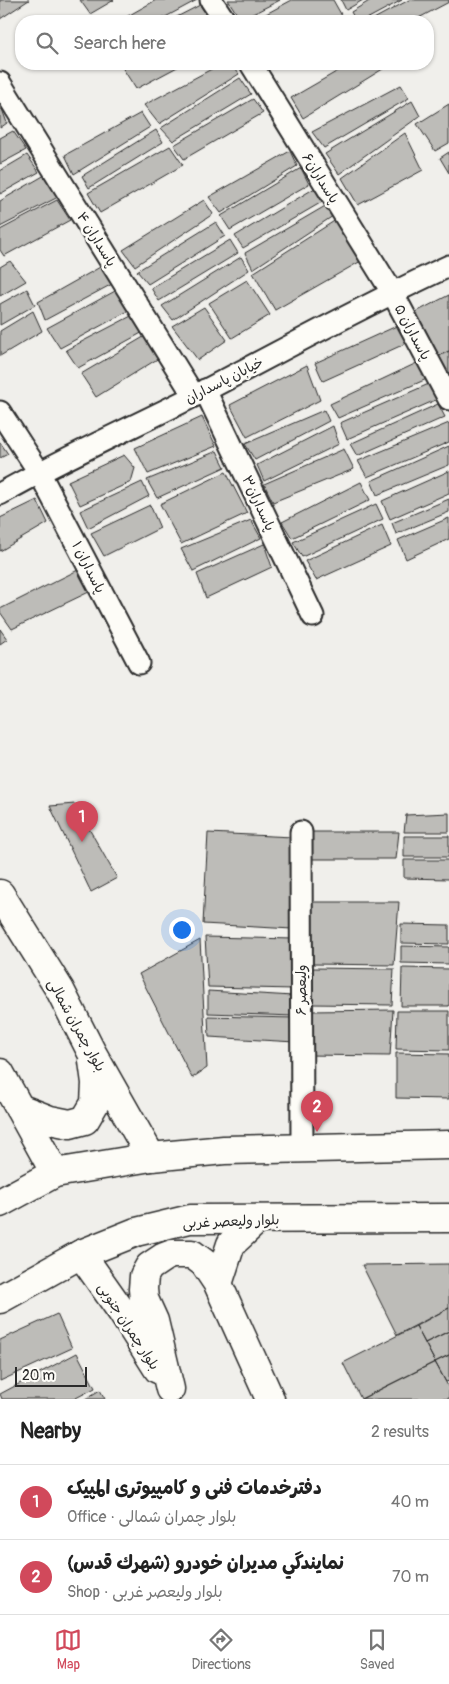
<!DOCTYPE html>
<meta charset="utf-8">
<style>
:root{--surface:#fff;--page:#f6f6f6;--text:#222;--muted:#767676;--line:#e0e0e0;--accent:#d1495b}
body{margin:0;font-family:Pangolin,"Playpen Sans Arabic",sans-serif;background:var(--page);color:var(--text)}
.scale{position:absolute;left:15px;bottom:12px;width:72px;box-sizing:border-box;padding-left:5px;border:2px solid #2b2b2b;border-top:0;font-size:14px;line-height:18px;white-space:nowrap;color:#2b2b2b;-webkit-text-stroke:4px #fdfcf7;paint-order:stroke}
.you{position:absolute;left:181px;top:929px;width:18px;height:18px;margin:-12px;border:4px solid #fff;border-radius:50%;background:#1a73e8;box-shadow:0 0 0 8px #1a73e833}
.badge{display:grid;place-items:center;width:32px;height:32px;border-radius:50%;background:var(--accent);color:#fff;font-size:16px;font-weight:700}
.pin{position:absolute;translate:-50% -41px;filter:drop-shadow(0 1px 2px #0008)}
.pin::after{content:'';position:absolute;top:26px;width:18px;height:15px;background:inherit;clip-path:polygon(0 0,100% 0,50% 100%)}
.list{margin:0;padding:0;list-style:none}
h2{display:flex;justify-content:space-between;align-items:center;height:65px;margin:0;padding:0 20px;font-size:21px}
h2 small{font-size:16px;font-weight:400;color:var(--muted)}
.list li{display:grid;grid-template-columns:32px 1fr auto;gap:15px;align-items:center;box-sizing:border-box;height:75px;padding:0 20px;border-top:1px solid var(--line)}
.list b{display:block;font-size:19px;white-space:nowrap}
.list p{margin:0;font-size:16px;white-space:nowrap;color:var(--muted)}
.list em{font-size:16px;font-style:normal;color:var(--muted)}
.icon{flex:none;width:28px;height:28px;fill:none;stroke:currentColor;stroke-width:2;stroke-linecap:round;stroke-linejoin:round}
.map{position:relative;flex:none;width:449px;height:1399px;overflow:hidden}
.search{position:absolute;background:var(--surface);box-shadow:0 1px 4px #0004;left:15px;right:15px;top:15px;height:55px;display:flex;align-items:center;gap:12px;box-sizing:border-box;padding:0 18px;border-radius:20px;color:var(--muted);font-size:19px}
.sheet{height:215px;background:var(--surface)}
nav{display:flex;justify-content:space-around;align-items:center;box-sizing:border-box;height:70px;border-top:1px solid var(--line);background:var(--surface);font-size:14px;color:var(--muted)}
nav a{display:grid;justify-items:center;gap:2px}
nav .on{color:var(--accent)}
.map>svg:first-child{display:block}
</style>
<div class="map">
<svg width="449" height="1399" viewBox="0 0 449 1399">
<rect width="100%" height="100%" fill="#f0efeb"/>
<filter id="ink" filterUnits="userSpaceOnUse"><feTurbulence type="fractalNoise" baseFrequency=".02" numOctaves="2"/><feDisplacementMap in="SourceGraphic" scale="10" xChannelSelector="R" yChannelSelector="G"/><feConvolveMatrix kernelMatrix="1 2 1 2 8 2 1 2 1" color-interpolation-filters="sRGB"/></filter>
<g filter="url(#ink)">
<!-- building -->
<path fill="#bdbcb8" stroke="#2b2b2b" d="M0,0H29L0,19Z
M80,0H114L90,14Z
M156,0H197L158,21H119Z
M228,0H280L241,20Z
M292,0H333L342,16L333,21H253Z
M341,0H363L346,10Z
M371,0H402L363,21H356L351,12Z
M409,0H449V2L413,21H370Z
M200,5L211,21H169Z
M120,64H183L136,89Z
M221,64H231L239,74L159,124L144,105Z
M350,64H384L386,67L303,118L291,98Z
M240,78L251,94L173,141L161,128Z
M401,85L409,98L324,148L312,132Z
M253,99L263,113L184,159L174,145Z
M412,101L420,116L339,174L325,154Z
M449,104V143L435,151L417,124Z
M2,109L7,123L0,128V110Z
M141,113L150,127L74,174L65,155Z
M156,130L163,142L89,188L82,176Z
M13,131L26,150L0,164V138Z
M405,133L423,170L358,205L342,178Z
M170,146L183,165L100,213L88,193Z
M290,151L297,166L221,213L209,197Z
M449,152V173L440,158Z
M27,155L39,172L0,194V171Z
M301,168L309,184L230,230L221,216Z
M45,175L58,197L0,227V201Z
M315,188L322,202L243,248L235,236Z
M57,200L70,220L4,256L0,250V230Z
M204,200L213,214L135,266L123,250Z
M327,205L333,216L253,269L245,253Z
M339,218L361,261L275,310L253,273Z
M216,222L225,236L148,284L137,271Z
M230,240L238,253L159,301L151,288Z
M241,257L249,270L173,320L162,306Z
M10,261L26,281L0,296V267Z
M102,266L114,283L45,320L38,302Z
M247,280L270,315L232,338L209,303Z
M27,289L35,305L0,325V304Z
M117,290L128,311L60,348L47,328Z
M449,295V351L439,356L416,312Z
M204,307L227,340L198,360L172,326Z
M33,311L42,331L0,356V331Z
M135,314L145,331L78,368L66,350Z
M401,324L409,342L323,381L315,363Z
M147,335L159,358L96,397L81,374Z
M449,351V376L439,356Z
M421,361L429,378L338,418L330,404Z
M307,365L320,400L247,437L230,405Z
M431,383L438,399L347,439L340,423Z
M438,404L445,417L357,456L350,444Z
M324,410L329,421L255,460L245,444Z
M202,417L216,446L148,474L135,448Z
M449,423V442L367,477L358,461Z
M333,426L339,444L264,481L257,465Z
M0,442L8,454L0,458Z
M449,446V465L377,495L371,481Z
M344,449L354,469L273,502L264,484Z
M217,451L225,467L157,498L147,480Z
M124,455L135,468L131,482L80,505L68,481Z
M449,471V493L390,519L382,501Z
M226,472L247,513L181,544L160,504Z
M142,482L149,496L88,528L80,511Z
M361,482L370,500L292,538L282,522Z
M449,499V512L396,534L392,523Z
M37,500L48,523L0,551V518Z
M376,504L383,519L302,557L293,542Z
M150,505L160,528L104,556L91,533Z
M449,518V539L406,559L398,540Z
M251,520L261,538L193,571L181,549Z
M382,525L391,546L316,580L305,561Z
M264,544L272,567L206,598L197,574Z
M78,570L91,591L12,629L0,612V609Z
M0,629L7,639L0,644Z
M75,804L117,878L91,892L50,806Z
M449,813V832H404L406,815Z
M307,832H399L396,859H306Z
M208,833L293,837L292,929L203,924Z
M404,836H449V857H404Z
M404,860H449V879L404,878Z
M312,902H399L394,965L312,964Z
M401,924L449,925V944L401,943Z
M205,937L294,939V989L208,987Z
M200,940L207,1068L192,1078L139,974Z
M401,946L449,947V964L401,963Z
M313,968L394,969L392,1005L311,1004Z
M402,968L449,969V1006H401Z
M208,991L293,996L294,1016L208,1013Z
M393,1010L390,1056L306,1055L310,1011Z
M397,1011H449V1050L396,1049Z
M208,1016L294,1018L295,1042L209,1037Z
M396,1053L449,1054V1099L396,1098Z
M449,1264V1308L397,1335L362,1265Z
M449,1308V1331L425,1343L416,1326Z
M57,1314L72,1348L0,1381V1340Z
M416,1326L435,1362L361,1399L343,1363Z
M449,1331V1355L435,1362L425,1343Z
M77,1353L95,1388L74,1399H2L0,1394Z
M449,1355V1381L446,1382L435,1362Z
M435,1362L449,1388V1399H361Z
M100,1390L105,1399H85Z"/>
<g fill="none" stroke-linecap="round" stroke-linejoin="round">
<!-- minor casing -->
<g stroke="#2b2b2b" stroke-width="25">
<path id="minor" d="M211,0L225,21
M251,64L392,292L449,399
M0,83L194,396
M205,390L313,616
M0,412L39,472L139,663
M0,494C67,456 138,425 206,390C287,348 366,304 449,266
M301,832L302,1148"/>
</g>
<!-- tertiary casing -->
<g stroke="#2b2b2b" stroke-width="31">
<path id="tertiary" d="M0,894L60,990L92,1053L151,1157
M0,1073L55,1173
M19,1108L50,1120L70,1124L85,1120L95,1103L96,1083L93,1061
M81,1254L122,1312L158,1369
M218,1284L231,1244L258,1219
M170,1389L154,1321L144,1299L143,1289L144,1276L149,1267L164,1257L172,1254H192L204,1263L218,1284L270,1399"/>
</g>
<!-- secondary casing -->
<g stroke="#2b2b2b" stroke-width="31">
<path id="secondary" d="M0,1203L55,1173L151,1157L224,1150L449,1145
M0,1299L81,1254L136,1232L190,1219L449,1218"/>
</g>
<!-- minor -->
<use href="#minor" stroke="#fdfcf7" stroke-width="21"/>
<!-- tertiary -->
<use href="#tertiary" stroke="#fdfcf7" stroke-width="28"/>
<!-- secondary -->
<use href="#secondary" stroke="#fdfcf7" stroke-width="28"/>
</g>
</g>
<g text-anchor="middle" stroke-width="5" stroke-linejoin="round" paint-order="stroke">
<!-- street labels -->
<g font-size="14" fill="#2b2b2b" stroke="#fdfcf7">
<text transform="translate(321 178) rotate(58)" y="5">پاسداران۶</text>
<text transform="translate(97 239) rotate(58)" y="5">پاسداران ۴</text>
<text transform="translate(413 332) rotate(62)" y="5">پاسداران ۵</text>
<text transform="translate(224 380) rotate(-27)" y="5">خیابان پاسداران</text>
<text transform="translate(259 503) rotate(65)" y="5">پاسداران۳</text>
<text transform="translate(89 567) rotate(63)" y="5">پاسداران ۱</text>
<text transform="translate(301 990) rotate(-90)" y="5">ولیعصر ۶</text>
<text transform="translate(77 1025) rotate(61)" y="5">بلوار چمران شمالی</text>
<text transform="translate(231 1221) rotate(-2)" y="5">بلوار ولیعصر غربی</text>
<text transform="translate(129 1326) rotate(57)" y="5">بلوار چمران جنوبی</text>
</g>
</g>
</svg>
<div class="scale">20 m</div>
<div class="you"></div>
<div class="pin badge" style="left:82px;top:842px">1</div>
<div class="pin badge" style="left:317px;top:1132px">2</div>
<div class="search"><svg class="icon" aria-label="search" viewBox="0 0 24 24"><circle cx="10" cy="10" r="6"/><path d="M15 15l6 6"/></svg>Search here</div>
</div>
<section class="sheet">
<h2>Nearby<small>2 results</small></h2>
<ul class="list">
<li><span class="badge">1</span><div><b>دفترخدمات فنی و کامپیوتری المپیک</b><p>Office · بلوار چمران شمالی</p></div><em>40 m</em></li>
<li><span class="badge">2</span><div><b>نمايندگي مديران خودرو (شهرك قدس)</b><p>Shop · بلوار ولیعصر غربی</p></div><em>70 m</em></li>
</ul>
</section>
<nav>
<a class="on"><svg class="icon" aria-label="map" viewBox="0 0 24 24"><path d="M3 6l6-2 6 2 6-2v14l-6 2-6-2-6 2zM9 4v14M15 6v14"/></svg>Map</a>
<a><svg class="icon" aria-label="directions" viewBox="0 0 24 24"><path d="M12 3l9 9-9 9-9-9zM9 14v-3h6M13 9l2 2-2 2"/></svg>Directions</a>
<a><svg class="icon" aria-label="saved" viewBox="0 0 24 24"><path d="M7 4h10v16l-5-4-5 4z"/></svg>Saved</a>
</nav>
